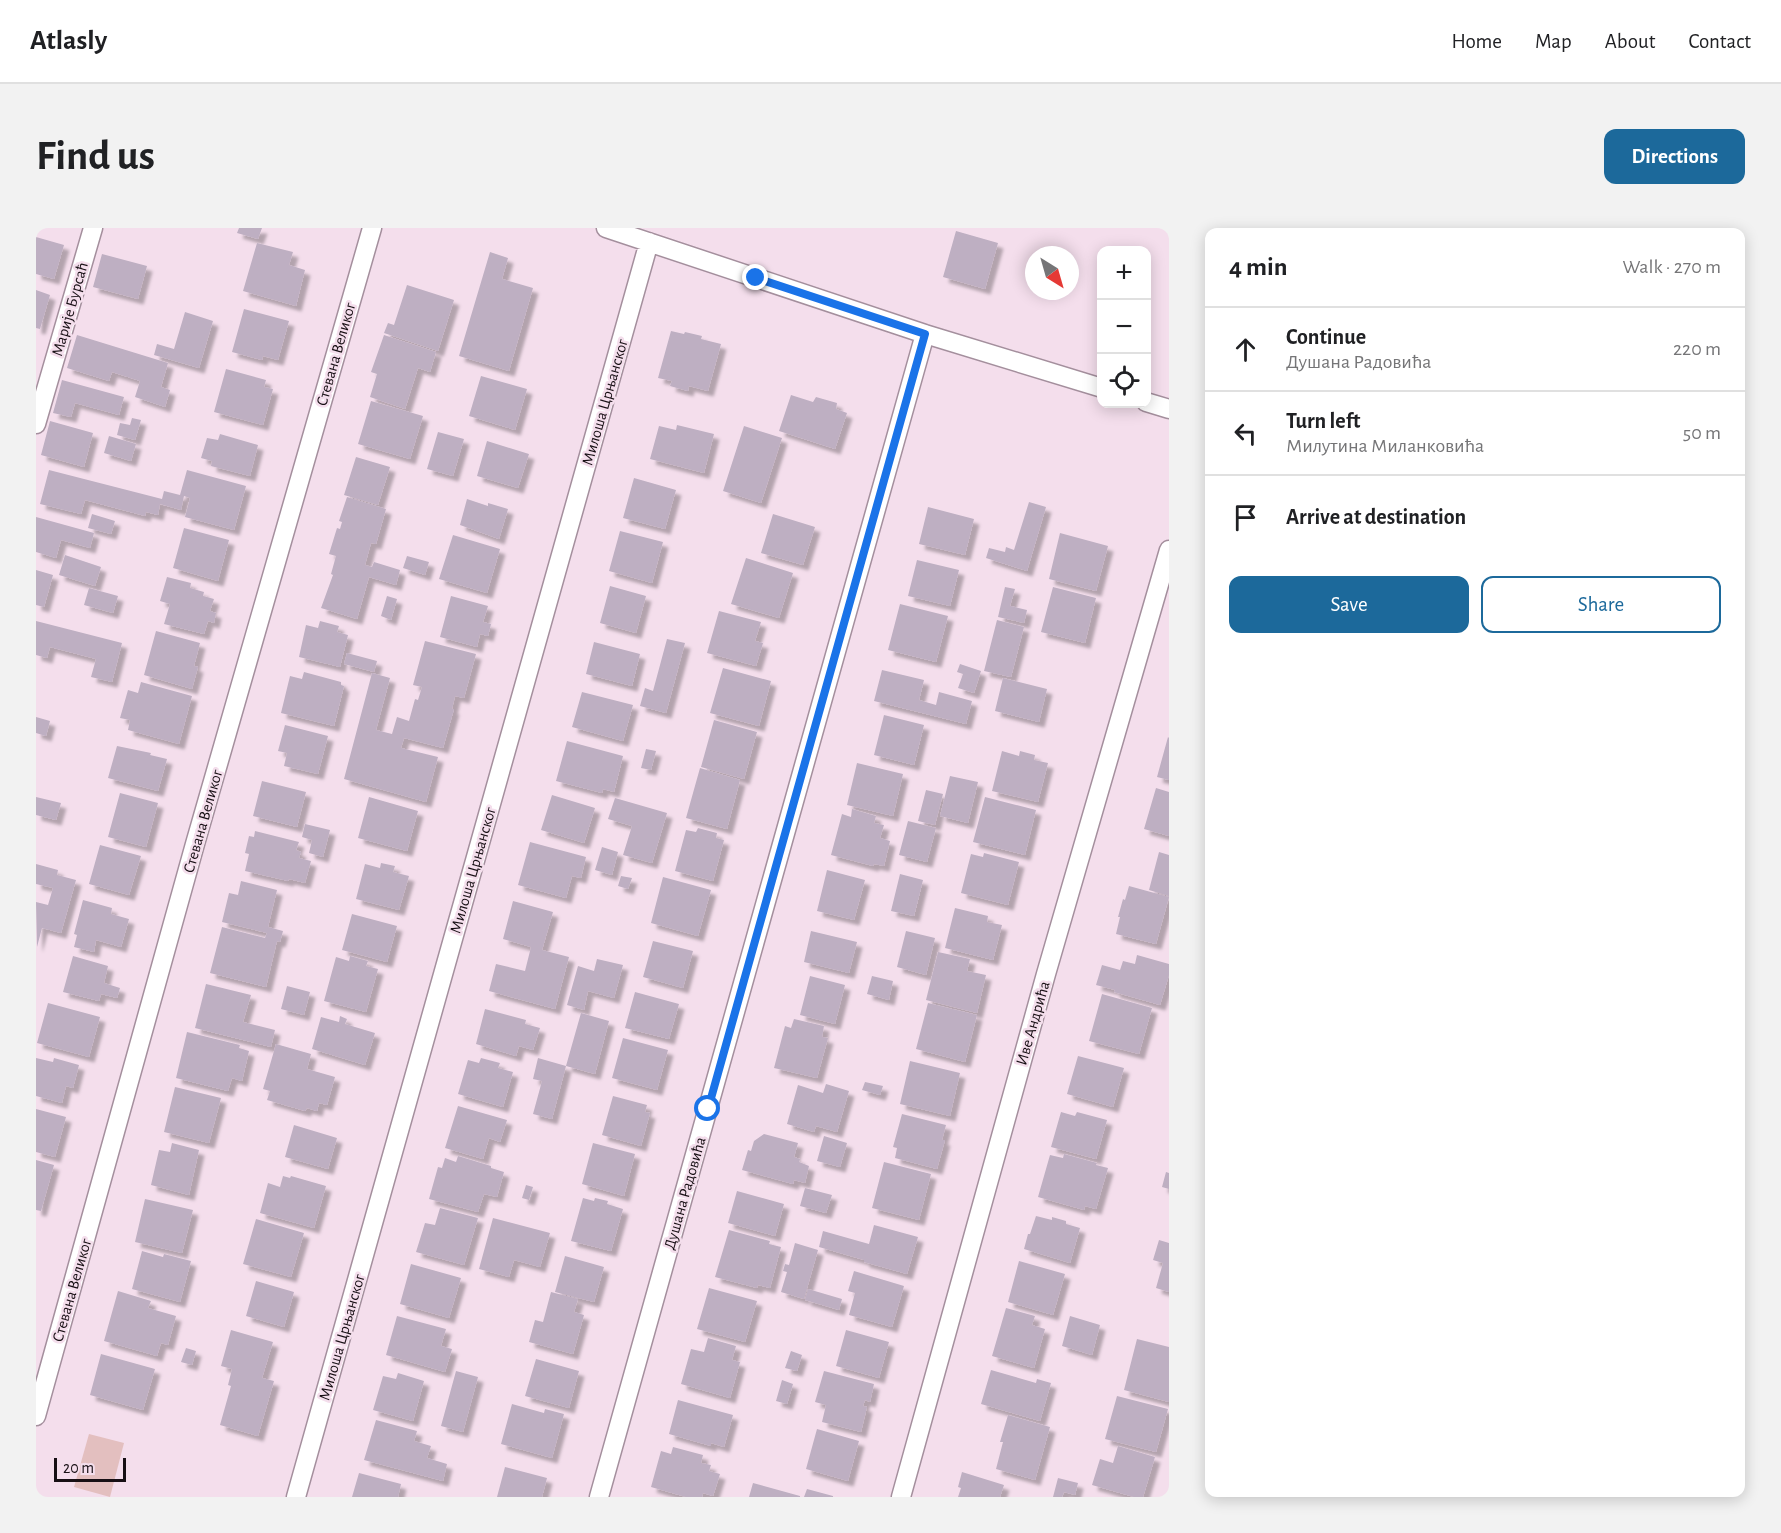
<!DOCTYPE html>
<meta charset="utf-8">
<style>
:root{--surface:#fff;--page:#f2f2f2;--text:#202124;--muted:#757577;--line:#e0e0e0;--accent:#1c699b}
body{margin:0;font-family:"Alegreya Sans",sans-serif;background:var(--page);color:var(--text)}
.controls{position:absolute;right:18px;top:18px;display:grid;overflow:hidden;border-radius:12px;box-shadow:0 3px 15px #0003}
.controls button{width:54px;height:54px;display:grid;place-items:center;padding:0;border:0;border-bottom:2px solid var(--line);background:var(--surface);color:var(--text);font:30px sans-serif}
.compass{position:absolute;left:989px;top:18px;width:54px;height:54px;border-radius:50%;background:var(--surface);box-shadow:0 3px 15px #0003;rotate:143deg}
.scale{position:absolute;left:18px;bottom:15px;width:72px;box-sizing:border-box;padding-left:6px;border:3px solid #170f14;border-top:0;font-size:16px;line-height:21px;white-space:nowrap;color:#170f14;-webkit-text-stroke:4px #f4deec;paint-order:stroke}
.stop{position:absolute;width:18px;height:18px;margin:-14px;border:4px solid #1a73e8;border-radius:50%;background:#fff}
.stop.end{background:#1a73e8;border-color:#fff;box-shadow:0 2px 6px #0008}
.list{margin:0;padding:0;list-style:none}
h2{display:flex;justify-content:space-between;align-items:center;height:78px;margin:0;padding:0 24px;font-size:26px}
h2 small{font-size:20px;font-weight:400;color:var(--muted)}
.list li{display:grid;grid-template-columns:39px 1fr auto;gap:18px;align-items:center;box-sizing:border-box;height:84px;padding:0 24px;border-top:2px solid var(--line)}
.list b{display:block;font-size:22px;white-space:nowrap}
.list p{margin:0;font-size:20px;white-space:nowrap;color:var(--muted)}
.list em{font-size:20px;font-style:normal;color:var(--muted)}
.actions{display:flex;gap:12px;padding:18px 24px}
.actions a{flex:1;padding:14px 0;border:2px solid var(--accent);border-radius:12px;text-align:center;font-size:21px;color:var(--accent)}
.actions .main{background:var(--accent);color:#fff}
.icon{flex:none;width:33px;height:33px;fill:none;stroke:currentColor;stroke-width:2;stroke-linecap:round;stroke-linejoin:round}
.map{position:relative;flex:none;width:1133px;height:1269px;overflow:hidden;border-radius:12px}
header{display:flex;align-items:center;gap:36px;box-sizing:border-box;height:84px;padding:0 30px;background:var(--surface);border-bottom:2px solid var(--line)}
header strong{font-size:28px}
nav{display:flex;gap:33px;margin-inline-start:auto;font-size:21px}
.intro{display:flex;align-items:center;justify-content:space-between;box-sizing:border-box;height:144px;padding:0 36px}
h1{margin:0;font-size:42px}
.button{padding:15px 27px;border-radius:12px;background:var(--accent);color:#fff;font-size:21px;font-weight:700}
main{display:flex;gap:36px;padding:0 36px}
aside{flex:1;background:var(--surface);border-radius:12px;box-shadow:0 3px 15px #0003}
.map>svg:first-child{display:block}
</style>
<header>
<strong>Atlasly</strong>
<nav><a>Home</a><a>Map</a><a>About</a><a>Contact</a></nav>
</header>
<div class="intro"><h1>Find us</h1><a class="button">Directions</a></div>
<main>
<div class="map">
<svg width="1133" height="1269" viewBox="0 0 1133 1269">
<defs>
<filter id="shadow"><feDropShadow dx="5.5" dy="5.5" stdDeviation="1.5" flood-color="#0004"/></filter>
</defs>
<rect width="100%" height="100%" fill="#f4deec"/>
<!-- park -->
<path fill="#e3bfbf" d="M53,1206L88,1215L74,1269L38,1259Z"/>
<!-- building -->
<path fill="#beafc2" filter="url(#shadow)" d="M203,0H226L222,11L201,5Z
M920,3L962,15L949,61L907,49Z
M0,9L28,17L18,51L0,46Z
M221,15L257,24L253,37L269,42L260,78L207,63Z
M454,24L472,30L466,51L497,60L473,143L423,128Z
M66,26L111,38L102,71L57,59Z
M371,57L418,72L402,123L348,105L352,95L358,97Z
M0,62L14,67L4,101L0,100Z
M208,81L253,93L242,132L227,128L226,132L196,124Z
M149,84L177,93L163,140L118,127L121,116L138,121Z
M635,103L648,106L649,104L666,108L665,111L685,116L672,163L653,158L652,163L634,158L636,153L622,150Z
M41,107L132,135L125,159L134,162L129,179L99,169L104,153L76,144L73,153L31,140Z
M348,107L400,124L394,144L382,140L369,181L334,169L341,146L335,144Z
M190,141L230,152L228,159L237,161L227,197L178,184Z
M445,148L491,161L479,202L433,188Z
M26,152L88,169L83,187L39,175L35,189L17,185Z
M755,167L777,174L780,169L801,175L800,181L811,185L799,221L743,203Z
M335,173L387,188L374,231L322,216Z
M96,190L105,192L99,212L81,207L84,195L94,197Z
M14,193L57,205L48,239L5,227Z
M641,197L678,206L668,245L614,231L623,198L640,202Z
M708,198L746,210L725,275L687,263Z
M402,204L428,211L417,248L391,241Z
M184,206L222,217L214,248L175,238L176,233L165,230L171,210L182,212Z
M73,208L100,216L95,233L68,225Z
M451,213L493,226L482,260L441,248Z
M320,229L354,239L342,277L308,267Z
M13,242L126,271L128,263L144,267L151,242L210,258L198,302L149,289L154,270L148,268L145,282L124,276L122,287L110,284L109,288L49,272L45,286L4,276Z
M598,250L640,262L629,301L587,290Z
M311,269L350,281L340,316L335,315L329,337L336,339L338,334L364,342L360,357L333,349L321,391L285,380L297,347L295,346L300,328L293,326L301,300L304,301L306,294L303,293Z
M431,271L452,278V275L472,281L463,311L424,297Z
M993,274L1010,279L991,343L950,330L953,320L969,324L970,319L978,322Z
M892,279L938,291L929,327L883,316Z
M56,286L79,293L75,306L52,300Z
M737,286L779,299L767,337L725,325Z
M0,289L58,305L54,320L25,312L20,330L0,324Z
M148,300L193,312L182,353L137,340Z
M584,303L627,314L616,355L573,343Z
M1024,305L1072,318L1060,363L1013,351Z
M417,307L464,321L451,365L403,351Z
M29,327L65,339L59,358L23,347Z
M371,328L393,334L389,347L367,340Z
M710,330L757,345L743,390L695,376Z
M881,332L923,342L914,378L872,368Z
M0,342L17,347L8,379L0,377Z
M131,349L155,355L154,360L168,364L167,368L178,371L174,383L180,385L178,395L172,393L168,406L128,396L134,376L124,373Z
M574,358L610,368L600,405L564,395Z
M969,359L979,361L974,378L991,382L988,395L962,389Z
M1017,359L1060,370L1049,415L1005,404Z
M53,360L82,368L77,385L48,377Z
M351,368L361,371L355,392L345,388Z
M415,368L452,378L447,394L455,396L452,408L444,406L441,419L404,409Z
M864,376L912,388L900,434L852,422Z
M683,383L725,394L719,413L727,415L720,438L671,425Z
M961,392L988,399L975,449L948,443Z
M0,393L86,415L76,454L55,449L60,431L14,419L11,430L0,427Z
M284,393L303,398L301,404L312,407L304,439L263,429L270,397L282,400Z
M120,403L164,415L158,438L162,439L156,461L108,447Z
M631,411L649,415L630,485L604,478L609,460L617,463Z
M389,413L440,426L428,470L419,468L416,481H418L407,520L368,510L365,520L402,529L390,574L308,551L336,445L354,450L340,502L356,506L361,489L373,493L379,471L382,472L386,459L377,457Z
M558,414L604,426L596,458L550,446Z
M311,425L341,433L338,444L308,436Z
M924,436L945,443L938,465L922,460L927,446L921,444Z
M687,440L735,453L723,498L674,485Z
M846,442L888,452L883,472L900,477L903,464L936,473L930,496L838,473Z
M268,444L305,454V457L308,458L298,498L245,485L254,448L266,451Z
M967,450L1011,461L1003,494L959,483Z
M105,454L156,468L143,516L92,502L94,492L84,490L92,462L102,465Z
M546,464L597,477L587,513L536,499Z
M848,487L888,497L878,537L838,527Z
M0,489L14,493L10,508L0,505Z
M678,492L721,504L708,551L665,539Z
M249,497L292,508L282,546L248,538L251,525L242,523Z
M1132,509L1133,510V552L1121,549Z
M531,513L587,528L578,564L567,561L566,565L520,553Z
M81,518L115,525L114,527L131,531L122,563L72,550Z
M610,521L620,523L615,542L605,540Z
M966,523L983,528L984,523L999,527L998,532L1012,535L1002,574L956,563Z
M821,535L867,546L857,588L811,577Z
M664,540L704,552L691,601L650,590Z
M914,548L942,554L932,595L904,588Z
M226,553L270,564L261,599L217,588Z
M1120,560L1133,564V608L1108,601Z
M890,562L907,566L899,597L882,593Z
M84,565L122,575L110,619L72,609Z
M516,567L559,580L548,615L505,602Z
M0,569L25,575L20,592L0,587Z
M333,569L382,583L371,623L322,610Z
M949,569L1000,582L989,627L937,614Z
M579,570L631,585L616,635L587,627L596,598L572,591Z
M816,581L840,588L838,595L848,597L844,610L854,613L848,638L838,636L837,638L795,627L806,586L815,589Z
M872,593L900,600L891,634L863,627Z
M269,596L294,602L287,629L273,625L276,612L266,609Z
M662,600L681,605L680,610L688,612L677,653L639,643L650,602L660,604Z
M219,603L263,614L260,622L265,624L263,630L275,633L269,655L253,651L252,653L209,643L213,626L209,625L213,608L218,609Z
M494,614L550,629L545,650L536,648L530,670L482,657Z
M64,617L105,628L93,667L53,656Z
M566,619L582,624L576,647L559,642Z
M1123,624L1133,627V668L1113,662Z
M948,625L983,634L972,677L925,665L935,626L947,629Z
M345,635L359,638L357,644L373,648L363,682L320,671L329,636L344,640Z
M0,636L22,642L21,647L40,652L25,705L6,700L1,719L0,674L12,677L17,660L0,656Z
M791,642L829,652L818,692L781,683Z
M864,646L887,652L878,688L855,683Z
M585,648L596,650L592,661L582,658Z
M627,649L675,662L662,708L615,695Z
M205,653L241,662L232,699L247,703L244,714L241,713L230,759L174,745L186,699L229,710L231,705L186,694L193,665L202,667Z
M1093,658L1133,669L1120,716L1080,706L1084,689H1082L1087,671L1089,672Z
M47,672L76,680L75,686L93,691L85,719L60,712L58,724L38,719L41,707L38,706Z
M477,673L517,684L506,722L533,729L519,781L453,763L460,736L489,743L495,719L467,711Z
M919,680L952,688L951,694L966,697L957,732L909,720Z
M316,686L361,698L351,734L306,722Z
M775,703L821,714L813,745L768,734Z
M870,703L899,710L890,747L861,739Z
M617,713L657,723L647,760L607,749Z
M902,724L934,731L931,743L950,747L941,785L890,772Z
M1101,727L1133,736V747L1124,777L1078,764L1079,762L1060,757L1066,737L1084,742L1087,733L1099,736Z
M37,728L72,738L68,755L84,760L81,770L65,766L63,773L27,764Z
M314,728L332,733L330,738L342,741L330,784L288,773L300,729L313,733Z
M561,731L587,737L578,770L552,763L548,782L531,777L542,738L558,743Z
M774,748L809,757L799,796L764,787Z
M836,748L857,753L853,772L831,766Z
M170,756L215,767L207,794L239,802L235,819L159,800Z
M251,758L274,764L268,787L245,781Z
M599,764L643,776L633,811L589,800Z
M1066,766L1116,780L1103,826L1053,813Z
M12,775L64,789L53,829L1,815Z
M892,775L941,787L929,834L880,821Z
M449,781L490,792L489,796L504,800L497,822L483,818L480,828L440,816Z
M545,785L573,793L559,846L530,838L516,891L497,886L506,853L497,851L502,830L530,838Z
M304,788L311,791L309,796L339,805L329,837L276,821L285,789L303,794Z
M758,791L788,798L786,809L792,810L781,850L738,840L749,798L755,800Z
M151,804L204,817L203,820L213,823L206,853L196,850L192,863L140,850Z
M587,810L632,822L621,862L576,850Z
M240,816L275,826L271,841L299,849L291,877L283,875L281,883L271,880L269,883L231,872L234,863L227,861Z
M1042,828L1088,840L1077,879L1031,866Z
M0,830L17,834L18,830L43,837L37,860L30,858L26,875L0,868Z
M445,830L464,835L462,840L477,844L467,879L422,866L432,832L443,835Z
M874,833L924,845L914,888L864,876Z
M829,854L847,858L844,867L826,862Z
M790,856L813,863L801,904L780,898L778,904L751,896L762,857L787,865Z
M139,859L185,870L173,915L128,904Z
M577,868L611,877L609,884L614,885L605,918L566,907Z
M422,878L471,892L464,914L453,910L447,931L409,920Z
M0,881L30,889L19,929L0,924Z
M1025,884L1039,888L1041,884L1071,892L1060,931L1015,919Z
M866,886L910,897L906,912H909L901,941L859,930L861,920L857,919Z
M258,897L301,910L292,941L249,929Z
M728,906L762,915L758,929L764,931L763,934L773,938L769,955L758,952L757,956L706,942L712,922L715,923L718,913Z
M788,908L811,915L804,939L781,933Z
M136,915L163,922L153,967L115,957L123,922L134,924Z
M557,915L599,926L588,968L546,956Z
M1028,926L1061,935L1060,937L1072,940L1060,981L1049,978L1048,982L1002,969L1014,927L1027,930Z
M422,928L455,938V940L468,944L461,969L448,966L442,984L393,971L402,939L406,940L409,930L420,934Z
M0,932L18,937L5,983L0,982Z
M848,934L895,946L883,992L836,980Z
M1130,944L1133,945V961L1126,959Z
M247,948L254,950L255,948L290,958L278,1000L224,985L232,955L244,959Z
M490,957L497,959L493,972L486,970Z
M769,960L796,967L790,985L764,978Z
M701,963L748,976L739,1008L692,995Z
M547,970L558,973L559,970L572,973L571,976L587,981L575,1023L535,1013Z
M109,971L157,982L146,1025L99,1014Z
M404,980L442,990L428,1037L380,1024L389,995L399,997Z
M1000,988L1016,992V989L1030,993V996L1044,1000L1034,1035L988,1021L992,1006H994Z
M457,990L514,1005L504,1039L478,1032L473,1049L443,1041Z
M220,991L268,1005L255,1049L207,1036Z
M838,997L882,1009L871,1046L828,1034V1032L783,1019L787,1003L833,1016Z
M693,1002L734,1013L733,1016L745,1019L734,1060L722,1057L721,1060L679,1049Z
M1123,1012L1133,1015V1064L1120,1060L1127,1035L1117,1032Z
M759,1015L782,1022L768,1071L745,1064L751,1044L747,1043L749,1036L753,1037Z
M106,1023L127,1029L128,1026L155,1033L144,1074L96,1061Z
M529,1028L568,1039L558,1074L519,1064Z
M983,1033L1029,1046L1017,1087L972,1074Z
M375,1036L425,1050L413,1090L364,1076Z
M818,1043L868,1058L856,1099L813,1087L819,1065L812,1063Z
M220,1053L258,1064L248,1099L210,1088Z
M673,1060L721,1073L709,1114L661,1101Z
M772,1061L806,1071L803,1082L769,1072Z
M82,1063L115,1073L112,1080L140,1088L132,1117L125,1115L121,1128L68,1113Z
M515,1064L542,1071L538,1084L548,1087L537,1126L493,1114L499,1092L507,1094Z
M970,1080L999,1088L996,1097L1009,1101L998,1140L956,1128Z
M361,1088L410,1101L405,1118L416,1121L409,1144L350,1127Z
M1034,1088L1064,1097L1056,1127L1026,1118Z
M195,1102L237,1114L226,1150L238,1153L222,1208L184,1197L195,1158L192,1157L196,1141L185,1138Z
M810,1102L853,1114L843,1150L800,1138Z
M672,1110L700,1118L696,1132L704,1134L694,1170L645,1156L655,1121L668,1124Z
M1101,1111L1133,1119V1174L1088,1162Z
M150,1120L160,1123L156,1137L145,1134Z
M755,1123L766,1127L761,1143L749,1140Z
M65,1126L119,1141L107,1182L54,1167Z
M500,1131L543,1143L533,1180L489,1168Z
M955,1142L1000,1155L1001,1151L1015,1155L1004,1193L945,1176Z
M420,1143L442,1149L427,1204L405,1198Z
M788,1143L838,1156L834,1174L829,1172L827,1178L831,1179L825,1204L786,1194L790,1177L779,1174Z
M362,1145L388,1153L377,1193L337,1182L347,1148L360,1151Z
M746,1152L757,1156L751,1176L740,1173Z
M1081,1168L1132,1181L1120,1224L1069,1211Z
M642,1172L697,1187L688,1219L675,1215V1218L633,1206Z
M476,1176L508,1185L509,1181L528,1186L516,1230L465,1216Z
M972,1187L1014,1199L999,1252L960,1241L967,1214H964Z
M340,1192L381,1203L378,1213L395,1218L391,1230L411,1236L407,1253L328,1232Z
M781,1201L823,1213L812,1253L770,1241Z
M1082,1218L1119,1229L1107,1269H1098L1056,1257L1064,1231L1077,1235Z
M637,1219L667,1227L665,1235L675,1237L673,1243L684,1246L677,1268L667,1265L666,1269H650L615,1259L625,1223L635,1226Z
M469,1239L511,1250L506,1269H461Z
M926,1244L968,1257L964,1269H922L925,1260L922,1259Z
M323,1245L365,1256L362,1269H316Z
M1022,1250L1042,1255L1039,1267L1028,1264L1026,1269H1017Z
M717,1255L764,1268V1269H713Z
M771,1261L797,1268V1269H768Z"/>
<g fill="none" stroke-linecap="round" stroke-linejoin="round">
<!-- street casing -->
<g stroke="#a48f9d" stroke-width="21">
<path id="street" d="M570,0L889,106L1066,160
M1110,174L1133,181
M0,196L57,0
M0,1188L159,616L336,0
M260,1269L613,14
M563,1269L889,106
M865,1269L1010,746L1133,322"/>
</g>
<!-- street -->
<use href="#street" stroke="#fff" stroke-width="18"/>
</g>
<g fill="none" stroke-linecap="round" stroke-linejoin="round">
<!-- route -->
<path stroke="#1a73e8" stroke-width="8" d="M672,881L889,106L720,50"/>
</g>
<g text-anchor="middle" stroke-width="5" stroke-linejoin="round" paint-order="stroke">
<!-- street labels -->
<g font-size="16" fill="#170f14" stroke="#f4deec">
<text transform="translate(33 81) rotate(-74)" y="6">Марије Бурсаћ</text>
<text transform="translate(299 126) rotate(-74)" y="6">Стевана Великог</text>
<text transform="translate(568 174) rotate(-74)" y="6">Милоша Црњанског</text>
<text transform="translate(166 593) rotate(-74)" y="6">Стевана Великог</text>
<text transform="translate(436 642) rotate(-74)" y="6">Милоша Црњанског</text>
<text transform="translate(996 795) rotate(-74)" y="6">Иве Андрића</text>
<text transform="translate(648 965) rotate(-74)" y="6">Душана Радовића</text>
<text transform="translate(35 1062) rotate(-74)" y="6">Стевана Великог</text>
<text transform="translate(305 1109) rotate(-74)" y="6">Милоша Црњанског</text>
</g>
</g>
</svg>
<div class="controls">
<button>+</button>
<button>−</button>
<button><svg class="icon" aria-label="locate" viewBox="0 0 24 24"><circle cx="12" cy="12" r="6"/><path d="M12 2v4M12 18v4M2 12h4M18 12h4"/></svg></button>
</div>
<svg class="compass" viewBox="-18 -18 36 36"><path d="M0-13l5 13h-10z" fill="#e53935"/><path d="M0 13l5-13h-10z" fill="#757577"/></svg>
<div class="scale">20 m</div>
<div class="stop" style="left:672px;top:881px"></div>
<div class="stop end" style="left:720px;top:50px"></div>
</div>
<aside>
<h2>4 min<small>Walk · 270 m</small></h2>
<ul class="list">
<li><svg class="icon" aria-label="ahead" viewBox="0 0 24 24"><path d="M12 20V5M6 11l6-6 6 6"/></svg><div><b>Continue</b><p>Душана Радовића</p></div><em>220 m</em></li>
<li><svg class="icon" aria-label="left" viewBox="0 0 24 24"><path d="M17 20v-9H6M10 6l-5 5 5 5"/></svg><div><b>Turn left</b><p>Милутина Миланковића</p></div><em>50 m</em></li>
<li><svg class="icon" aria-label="arrive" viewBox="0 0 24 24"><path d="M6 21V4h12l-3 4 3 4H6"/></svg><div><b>Arrive at destination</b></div></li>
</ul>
<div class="actions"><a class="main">Save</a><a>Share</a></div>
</aside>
</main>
